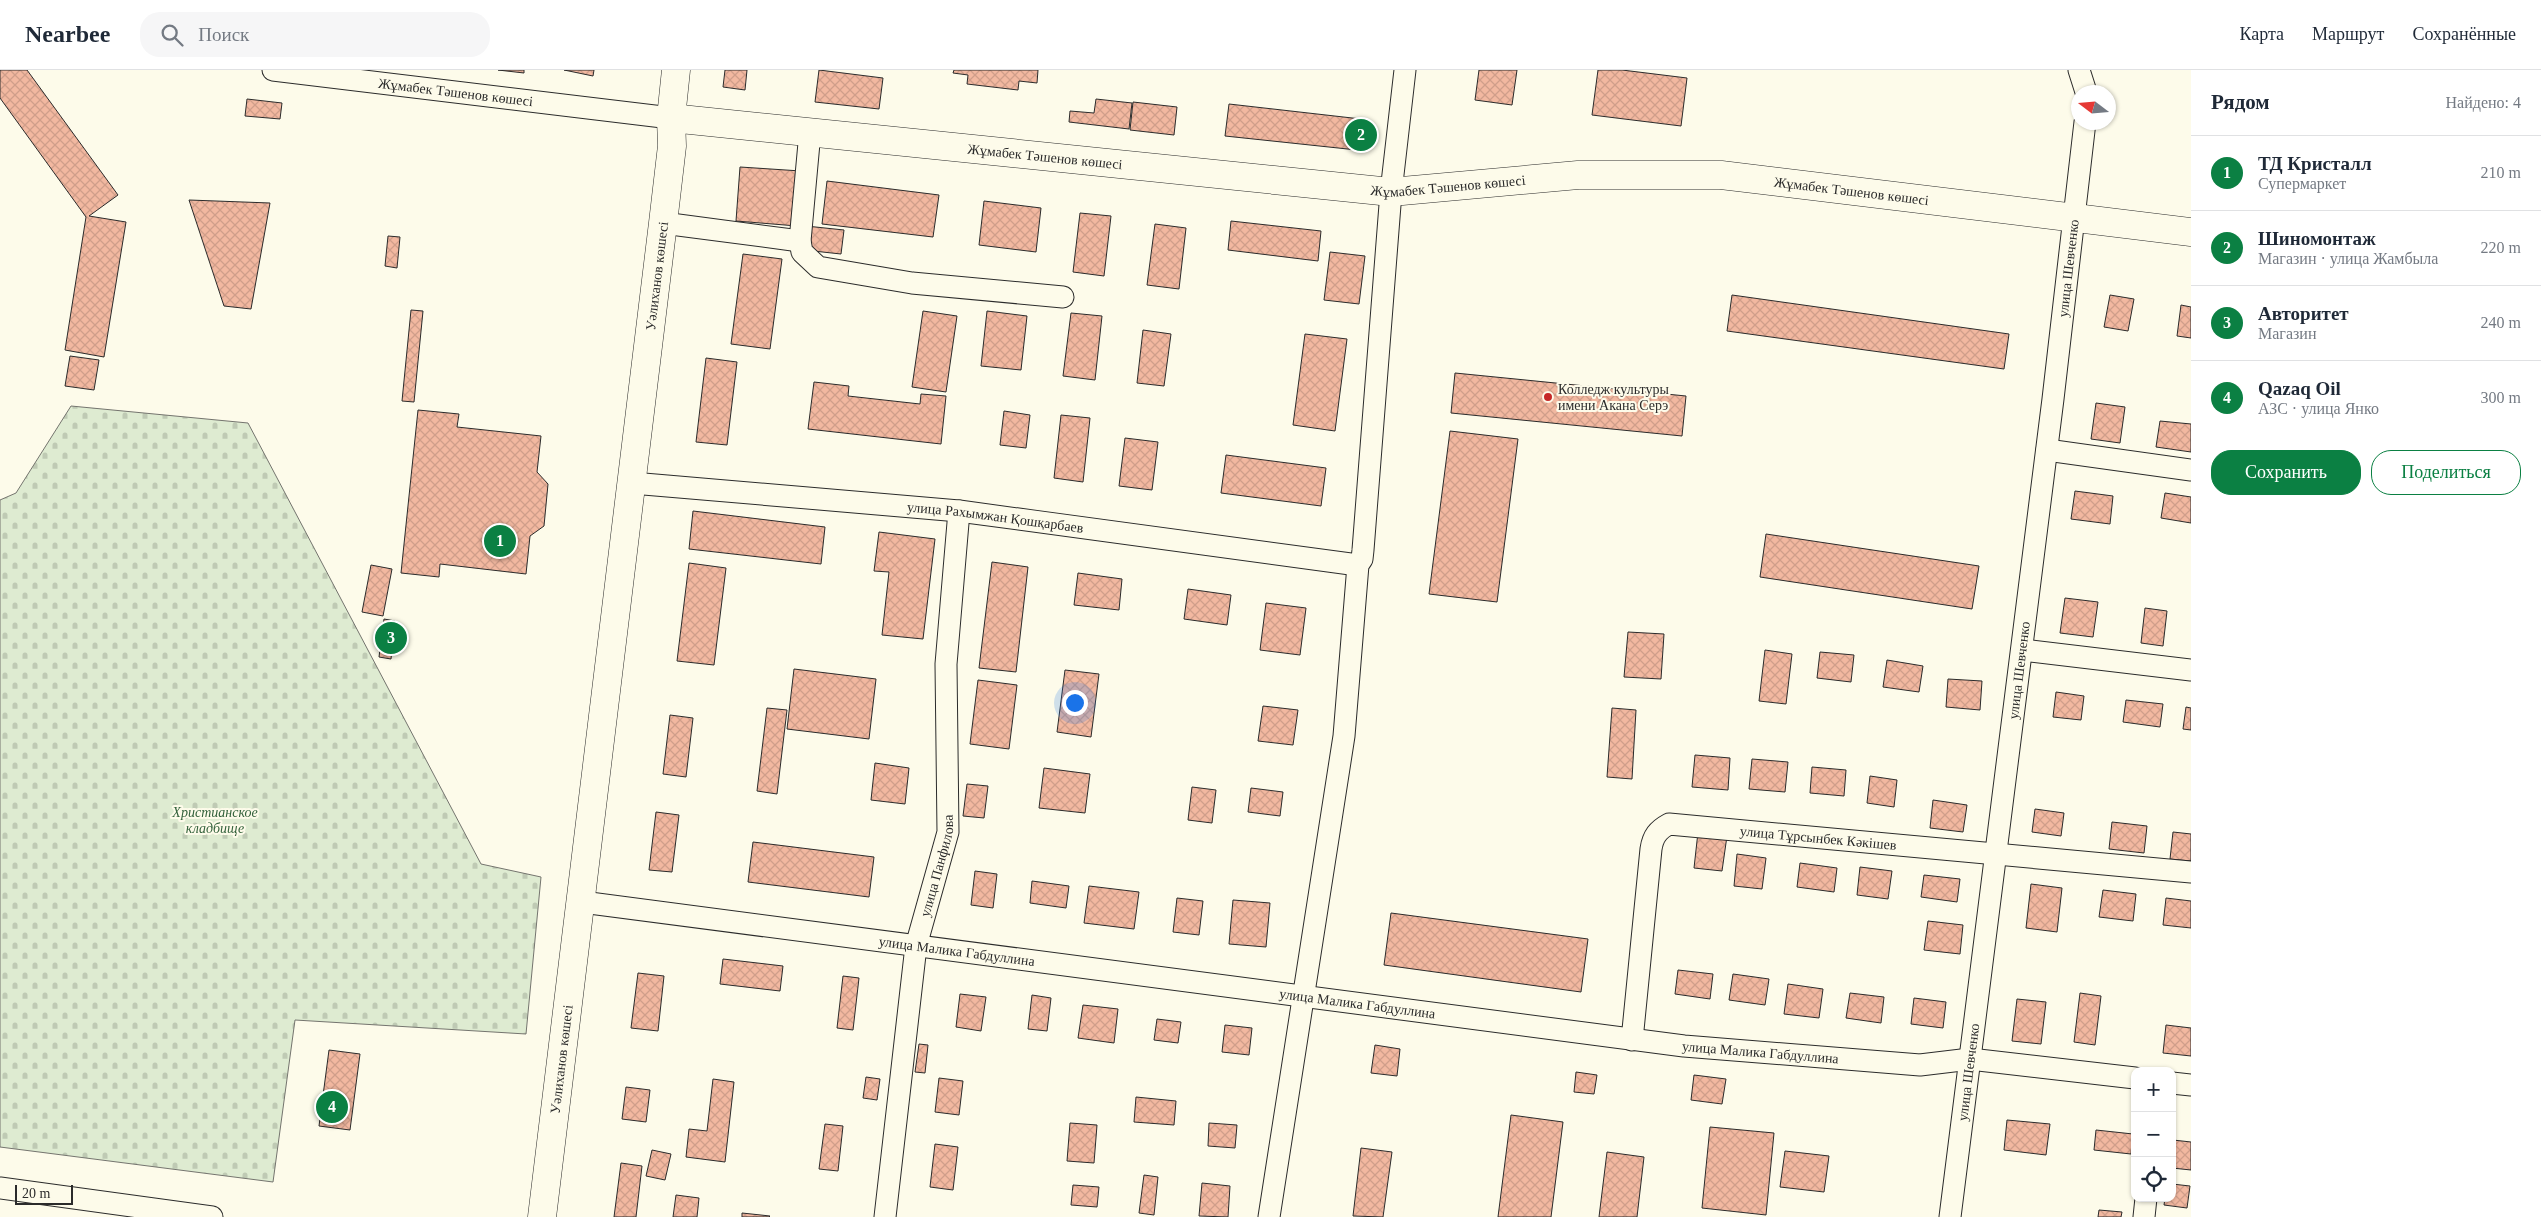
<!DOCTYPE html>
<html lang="ru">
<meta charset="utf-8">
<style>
:root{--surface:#fff;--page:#f6f6f7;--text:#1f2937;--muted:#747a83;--line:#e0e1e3;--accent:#0b8043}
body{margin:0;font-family:"Times New Roman",serif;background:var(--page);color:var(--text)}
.controls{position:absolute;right:15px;bottom:15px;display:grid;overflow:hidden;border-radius:10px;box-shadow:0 1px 4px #0004}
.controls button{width:45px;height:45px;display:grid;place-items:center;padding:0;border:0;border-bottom:1px solid var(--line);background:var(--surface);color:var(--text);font:25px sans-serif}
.compass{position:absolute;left:2071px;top:15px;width:45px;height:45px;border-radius:50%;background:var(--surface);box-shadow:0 1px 4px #0004;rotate:286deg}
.scale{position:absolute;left:15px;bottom:12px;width:58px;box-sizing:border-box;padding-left:5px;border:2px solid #2b2b2b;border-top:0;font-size:14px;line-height:18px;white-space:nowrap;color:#2b2b2b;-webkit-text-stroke:4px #fdfbea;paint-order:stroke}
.you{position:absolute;left:1074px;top:632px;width:18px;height:18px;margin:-12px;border:4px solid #fff;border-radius:50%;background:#1a73e8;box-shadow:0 0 0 8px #1a73e833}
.badge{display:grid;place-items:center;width:32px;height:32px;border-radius:50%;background:var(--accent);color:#fff;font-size:16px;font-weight:700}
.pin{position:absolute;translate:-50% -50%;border:2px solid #fff;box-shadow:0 1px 5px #0006}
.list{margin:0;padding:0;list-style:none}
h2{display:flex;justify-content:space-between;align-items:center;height:65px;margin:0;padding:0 20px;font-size:21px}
h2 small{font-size:16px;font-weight:400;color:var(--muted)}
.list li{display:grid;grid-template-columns:32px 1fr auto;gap:15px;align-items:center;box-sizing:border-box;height:75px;padding:0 20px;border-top:1px solid var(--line)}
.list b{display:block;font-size:19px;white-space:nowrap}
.list p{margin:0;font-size:16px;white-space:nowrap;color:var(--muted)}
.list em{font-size:16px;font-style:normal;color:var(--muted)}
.actions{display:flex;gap:10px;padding:15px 20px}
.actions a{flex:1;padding:11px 0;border:1px solid var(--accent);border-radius:20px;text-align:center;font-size:18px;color:var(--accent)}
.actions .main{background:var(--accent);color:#fff}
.icon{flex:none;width:28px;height:28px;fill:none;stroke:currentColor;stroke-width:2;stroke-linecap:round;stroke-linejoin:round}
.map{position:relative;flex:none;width:2191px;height:1147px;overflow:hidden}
header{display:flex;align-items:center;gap:30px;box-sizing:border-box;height:70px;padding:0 25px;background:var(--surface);border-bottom:1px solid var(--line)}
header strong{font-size:24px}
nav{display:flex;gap:28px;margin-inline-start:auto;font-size:18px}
.search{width:350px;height:45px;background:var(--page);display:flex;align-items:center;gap:12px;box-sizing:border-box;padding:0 18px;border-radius:20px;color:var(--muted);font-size:19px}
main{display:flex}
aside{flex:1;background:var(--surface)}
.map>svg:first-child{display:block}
</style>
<header>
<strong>Nearbee</strong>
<div class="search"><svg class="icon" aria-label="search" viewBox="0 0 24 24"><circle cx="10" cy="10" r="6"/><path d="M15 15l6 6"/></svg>Поиск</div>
<nav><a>Карта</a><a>Маршрут</a><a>Сохранённые</a></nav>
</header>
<main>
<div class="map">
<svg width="2191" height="1147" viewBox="0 0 2191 1147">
<defs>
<pattern id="cemetery-stones" width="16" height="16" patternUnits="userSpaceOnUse" patternTransform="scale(1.25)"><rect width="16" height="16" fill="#deebd1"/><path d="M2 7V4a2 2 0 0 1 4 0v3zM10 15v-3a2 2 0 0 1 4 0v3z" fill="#bfcab4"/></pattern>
<pattern id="building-cross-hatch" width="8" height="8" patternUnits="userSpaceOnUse" patternTransform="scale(1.25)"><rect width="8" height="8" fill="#f2b8a0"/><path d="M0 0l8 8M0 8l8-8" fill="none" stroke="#d09e8a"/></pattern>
</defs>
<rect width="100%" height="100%" fill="#fdfbea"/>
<!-- cemetery -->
<path fill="url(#cemetery-stones)" stroke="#74746e" d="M71,336L248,353L481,794L541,807L526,964L295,950L273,1112L0,1077V430L16,423Z"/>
<!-- building -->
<path fill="url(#building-cross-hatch)" stroke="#2b2b2b" d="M0,0H27L118,125L89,146L126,152L104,287L65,280L86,147L0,28Z
M498,0H524V3Z
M564,0H594L593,6Z
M725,0H747L745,20L723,17Z
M819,0L883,8L879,39L815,32Z
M954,0H1038L1037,13L1019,11L1018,20L967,14L968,5L953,3Z
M1479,0H1517L1512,35L1475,30Z
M1598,0H1622L1687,8L1681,56L1592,45Z
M247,29L282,33L280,49L245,46Z
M1096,29L1132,33L1129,59L1069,52L1070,41L1094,43Z
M1133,32L1177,37L1174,65L1130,60Z
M1229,34L1361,49L1357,80L1225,66Z
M740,97L801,101L797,156L736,151Z
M827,111L939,125L933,167L822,154Z
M189,130L270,133L251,239L224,236Z
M984,131L1041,138L1036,182L979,175Z
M1080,143L1111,146L1104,206L1073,202Z
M1231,151L1321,161L1318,191L1228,180Z
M1155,154L1186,158L1179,219L1147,215Z
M806,156L844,160L841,184L804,180Z
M388,166L400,167L397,198L385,196Z
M1330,182L1365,186L1359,234L1324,230Z
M743,184L782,189L770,279L731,274Z
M1732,225L2009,264L2004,299L1727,261Z
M2110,225L2134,229L2128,261L2104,257Z
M2181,235L2191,237V268L2177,266Z
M411,240L423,241L414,332L402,331Z
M923,241L957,246L946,322L912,317Z
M987,241L1027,246L1021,300L981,296Z
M1071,243L1102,246L1095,310L1063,306Z
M1143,260L1171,264L1164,316L1137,313Z
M1305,264L1347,269L1335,361L1293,355Z
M70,286L99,290L94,320L65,316Z
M706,288L737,292L727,375L696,372Z
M1455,303L1686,326L1682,366L1451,343Z
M814,312L849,316L848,326L920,334L921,324L946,326L941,374L808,359Z
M2096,333L2125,337L2120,373L2091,369Z
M418,340L459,344L457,357L541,366L537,402L548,414L544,456L530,466L526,504L440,494L439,507L401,503Z
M1004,341L1030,345L1026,378L1000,375Z
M1061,345L1090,348L1083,412L1054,408Z
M2160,351L2191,354V382L2156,377Z
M1450,361L1518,369L1497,532L1429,524Z
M1125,368L1158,372L1152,420L1119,416Z
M1226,385L1326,398L1321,436L1221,423Z
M2075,421L2113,426L2110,454L2071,449Z
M2165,423L2191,427V453L2161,448Z
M693,441L825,457L821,494L689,479Z
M879,462L935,469L923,569L882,565L889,502L874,501Z
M1766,464L1979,496L1972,539L1760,507Z
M992,492L1028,497L1016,602L979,598Z
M689,493L726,498L714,595L677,591Z
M371,495L392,499L383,546L362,542Z
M1078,503L1122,509L1119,540L1074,535Z
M1188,519L1231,525L1227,555L1184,549Z
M2065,528L2098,532L2093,567L2060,563Z
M1266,533L1306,538L1300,585L1260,580Z
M2145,538L2167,541L2163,576L2141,573Z
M384,549L395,551L391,589L379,587Z
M1628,562L1664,564L1661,609L1624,607Z
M1765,580L1792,584L1786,634L1759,631Z
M1820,582L1854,585L1851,612L1817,608Z
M1887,590L1923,596L1919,622L1883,617Z
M794,599L876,609L869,669L787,659Z
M1065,600L1099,604L1091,667L1057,662Z
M1948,609L1982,611L1980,640L1946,637Z
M978,610L1017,615L1009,679L970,674Z
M2056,622L2084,626L2081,650L2053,647Z
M2126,630L2163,634L2160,657L2123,652Z
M1263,636L1298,640L1293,675L1258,671Z
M2186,637L2191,638V660L2183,659Z
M767,638L787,640L777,724L757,721Z
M1612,638L1636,640L1632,709L1607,707Z
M670,645L693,648L686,707L663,704Z
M1695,685L1730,688L1728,720L1692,717Z
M1752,689L1788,692L1785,722L1749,719Z
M875,693L909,698L905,734L871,730Z
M1812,697L1846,700L1844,726L1810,723Z
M1044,698L1090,704L1085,743L1039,738Z
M1870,706L1897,710L1894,737L1867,733Z
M967,714L988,716L984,748L963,746Z
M1192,717L1216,720L1212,753L1188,750Z
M1251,718L1283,722L1280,746L1248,742Z
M1933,730L1967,735L1963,762L1930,758Z
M2035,739L2064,743L2061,766L2032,762Z
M656,742L679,745L672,802L649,800Z
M2112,752L2147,756L2144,783L2109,779Z
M1698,762L1727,766L1722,801L1694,798Z
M2173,762L2191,764V791L2170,789Z
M753,772L874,787L869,827L748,812Z
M1737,784L1766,788L1762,819L1734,816Z
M1800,793L1837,798L1834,822L1797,817Z
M1860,797L1892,801L1888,829L1857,825Z
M975,801L997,804L993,838L971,835Z
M1924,805L1960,809L1957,832L1921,827Z
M1032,811L1069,816L1066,838L1030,833Z
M2031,814L2062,818L2057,862L2026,858Z
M1089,816L1139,822L1134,859L1084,853Z
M2103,820L2136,824L2133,851L2099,847Z
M1177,828L1203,831L1199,865L1173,862Z
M2166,828L2191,831V858L2163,855Z
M1233,830L1270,833L1266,877L1229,874Z
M1391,843L1588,869L1581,922L1384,895Z
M1928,851L1963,855L1960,884L1924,880Z
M723,889L783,896L780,921L720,914Z
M1678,900L1713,904L1710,929L1675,924Z
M638,903L664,906L658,961L631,958Z
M1733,904L1769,909L1765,935L1729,930Z
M843,906L859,908L853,960L837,958Z
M1788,914L1823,919L1819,948L1784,944Z
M1850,923L1884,927L1881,953L1846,948Z
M2080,923L2101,926L2095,975L2074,972Z
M960,924L986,927L981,961L956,957Z
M1032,925L1051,928L1047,961L1028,959Z
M1914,928L1946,932L1943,958L1911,954Z
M2017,929L2046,932L2041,974L2012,971Z
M1083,935L1118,939L1114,973L1078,968Z
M1157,949L1181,952L1178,973L1154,970Z
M1225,955L1252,958L1249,985L1222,982Z
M2166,955L2191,958V986L2163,983Z
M919,974L928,975L925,1003L915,1002Z
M1375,975L1400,979L1397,1006L1371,1003Z
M329,980L360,984L350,1060L319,1056Z
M1576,1002L1597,1005L1594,1024L1574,1022Z
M1694,1005L1726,1009L1722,1034L1691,1030Z
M866,1007L880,1009L877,1030L863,1028Z
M939,1008L963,1011L959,1045L935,1042Z
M713,1009L734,1012L725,1092L686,1087L689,1059L707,1061Z
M626,1017L650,1020L646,1052L622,1049Z
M1136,1027L1176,1031L1174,1055L1134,1052Z
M1511,1045L1563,1052L1551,1147H1498Z
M2007,1050L2050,1054L2046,1085L2004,1080Z
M1070,1053L1097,1055L1094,1093L1067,1091Z
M1209,1053L1237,1055L1235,1078L1208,1076Z
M825,1054L843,1056L838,1101L819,1099Z
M1710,1057L1774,1063L1766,1145L1702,1138Z
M2096,1060L2133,1064L2131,1084L2094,1080Z
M2173,1070L2191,1072V1100L2172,1098Z
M935,1074L958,1077L953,1120L930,1117Z
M1361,1078L1392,1082L1383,1147L1353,1146Z
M652,1080L671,1084L665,1110L646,1106Z
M1785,1081L1829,1086L1824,1122L1780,1117Z
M1607,1082L1644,1087L1637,1147H1599Z
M621,1093L642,1096L636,1147H614Z
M1144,1105L1158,1107L1154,1145L1139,1143Z
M1202,1113L1230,1116L1228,1147L1199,1146Z
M2172,1114L2190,1116L2187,1138L2164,1135L2165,1128H2172Z
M1073,1115L1099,1117L1097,1137L1071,1135Z
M676,1125L699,1128L697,1147H673Z
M2099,1140L2122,1142L2121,1147H2098Z
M742,1143L770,1146L769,1147H742Z"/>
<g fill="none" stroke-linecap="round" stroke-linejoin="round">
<!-- minor casing -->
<g stroke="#2b2b2b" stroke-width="23">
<g id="minor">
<path id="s1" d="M273,0L671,48"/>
<path d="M2079,0L2086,22"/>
<path d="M810,62L800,171L802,182L818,197L912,213L1063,227"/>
<path d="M663,153L800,171"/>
<path d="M2047,380L2191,400"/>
<path id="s2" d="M632,413L959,441L1358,495"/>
<path d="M2022,580L2191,600"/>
<path id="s3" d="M582,832L1684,976L1920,995L1970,989L2135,1008"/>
<path id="s4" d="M1632,970L1651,779C1653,766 1658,760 1669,754L2191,802"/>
<path d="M2172,1013L2191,1015"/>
<path d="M0,1118L212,1147"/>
<path id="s5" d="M885,1147L916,876L948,762L946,594L959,441"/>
<path d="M1269,1147L1344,666L1358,495L1362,489L1363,480L1391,122L1405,0"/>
<path id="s6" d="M1950,1147L2053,329L2085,52"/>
<path d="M2144,1147L2146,1128"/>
</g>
</g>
<!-- major casing -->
<g stroke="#2b2b2b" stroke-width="29">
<g id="major">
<path id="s7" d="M671,48L1391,122L1578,105H1721L2191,162"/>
</g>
</g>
<!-- highway casing -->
<g stroke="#2b2b2b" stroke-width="29">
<g id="highway">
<path id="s8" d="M542,1147L663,153L672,76L671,48L676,0"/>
</g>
</g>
<!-- minor -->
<use href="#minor" stroke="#fdfbea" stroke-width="21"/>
<!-- major -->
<use href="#major" stroke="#fdfbea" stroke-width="28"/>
<!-- highway -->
<use href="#highway" stroke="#fdfbea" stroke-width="28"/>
</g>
<!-- markers -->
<circle fill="#c62828" stroke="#fdfbea" stroke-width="2" cx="1548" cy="327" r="5"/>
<g text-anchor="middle" stroke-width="4" stroke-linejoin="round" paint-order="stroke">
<!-- street labels -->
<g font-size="14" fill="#2b2b2b" stroke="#fdfbea">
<text dy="5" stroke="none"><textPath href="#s1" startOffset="184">Жұмабек Тәшенов көшесі</textPath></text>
<text dy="5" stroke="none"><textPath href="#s7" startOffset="376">Жұмабек Тәшенов көшесі</textPath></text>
<text dy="5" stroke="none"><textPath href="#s7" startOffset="781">Жұмабек Тәшенов көшесі</textPath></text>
<text dy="5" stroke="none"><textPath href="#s7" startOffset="1186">Жұмабек Тәшенов көшесі</textPath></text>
<text dy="5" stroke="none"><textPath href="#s6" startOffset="956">улица Шевченко</textPath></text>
<text dy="5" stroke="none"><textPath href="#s8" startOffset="948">Уәлиханов көшесі</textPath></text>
<text dy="5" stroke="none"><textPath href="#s2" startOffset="365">улица Рахымжан Қошқарбаев</textPath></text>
<text dy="5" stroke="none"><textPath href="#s6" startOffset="551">улица Шевченко</textPath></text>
<text dy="5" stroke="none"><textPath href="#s4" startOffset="374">улица Тұрсынбек Кәкішев</textPath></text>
<text dy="5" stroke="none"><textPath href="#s5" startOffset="356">улица Панфилова</textPath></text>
<text dy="5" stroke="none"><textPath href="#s3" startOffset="378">улица Малика Габдуллина</textPath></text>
<text dy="5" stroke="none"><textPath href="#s3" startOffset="782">улица Малика Габдуллина</textPath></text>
<text dy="5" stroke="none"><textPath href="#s3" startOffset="1188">улица Малика Габдуллина</textPath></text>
<text dy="5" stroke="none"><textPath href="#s8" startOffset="159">Уәлиханов көшесі</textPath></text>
<text dy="5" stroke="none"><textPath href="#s6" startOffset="146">улица Шевченко</textPath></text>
</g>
<!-- poi labels -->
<g font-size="14" fill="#2b2b2b" stroke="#fdfbea" text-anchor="start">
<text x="1558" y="324">Колледж культуры<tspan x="1558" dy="16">имени Акана Серэ</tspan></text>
</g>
<!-- park labels -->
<g font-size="14" font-style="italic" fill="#34623c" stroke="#fdfbea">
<text x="215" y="747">Христианское<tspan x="215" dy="16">кладбище</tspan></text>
</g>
</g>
</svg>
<div class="controls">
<button>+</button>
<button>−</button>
<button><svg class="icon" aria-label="locate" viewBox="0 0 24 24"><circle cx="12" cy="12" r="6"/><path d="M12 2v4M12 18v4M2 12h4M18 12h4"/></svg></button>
</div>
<svg class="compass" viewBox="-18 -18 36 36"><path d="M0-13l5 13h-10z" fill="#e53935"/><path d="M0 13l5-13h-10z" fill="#747a83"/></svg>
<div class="scale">20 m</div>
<div class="you"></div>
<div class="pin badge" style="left:500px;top:471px">1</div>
<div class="pin badge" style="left:1361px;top:65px">2</div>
<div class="pin badge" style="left:391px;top:568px">3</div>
<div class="pin badge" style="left:332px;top:1037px">4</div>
</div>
<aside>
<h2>Рядом<small>Найдено: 4</small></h2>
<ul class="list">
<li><span class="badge">1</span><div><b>ТД Кристалл</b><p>Супермаркет</p></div><em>210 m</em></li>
<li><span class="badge">2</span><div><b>Шиномонтаж</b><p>Магазин · улица Жамбыла</p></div><em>220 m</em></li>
<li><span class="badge">3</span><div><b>Авторитет</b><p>Магазин</p></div><em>240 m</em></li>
<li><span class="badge">4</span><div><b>Qazaq Oil</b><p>АЗС · улица Янко</p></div><em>300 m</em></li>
</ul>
<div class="actions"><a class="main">Сохранить</a><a>Поделиться</a></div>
</aside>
</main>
